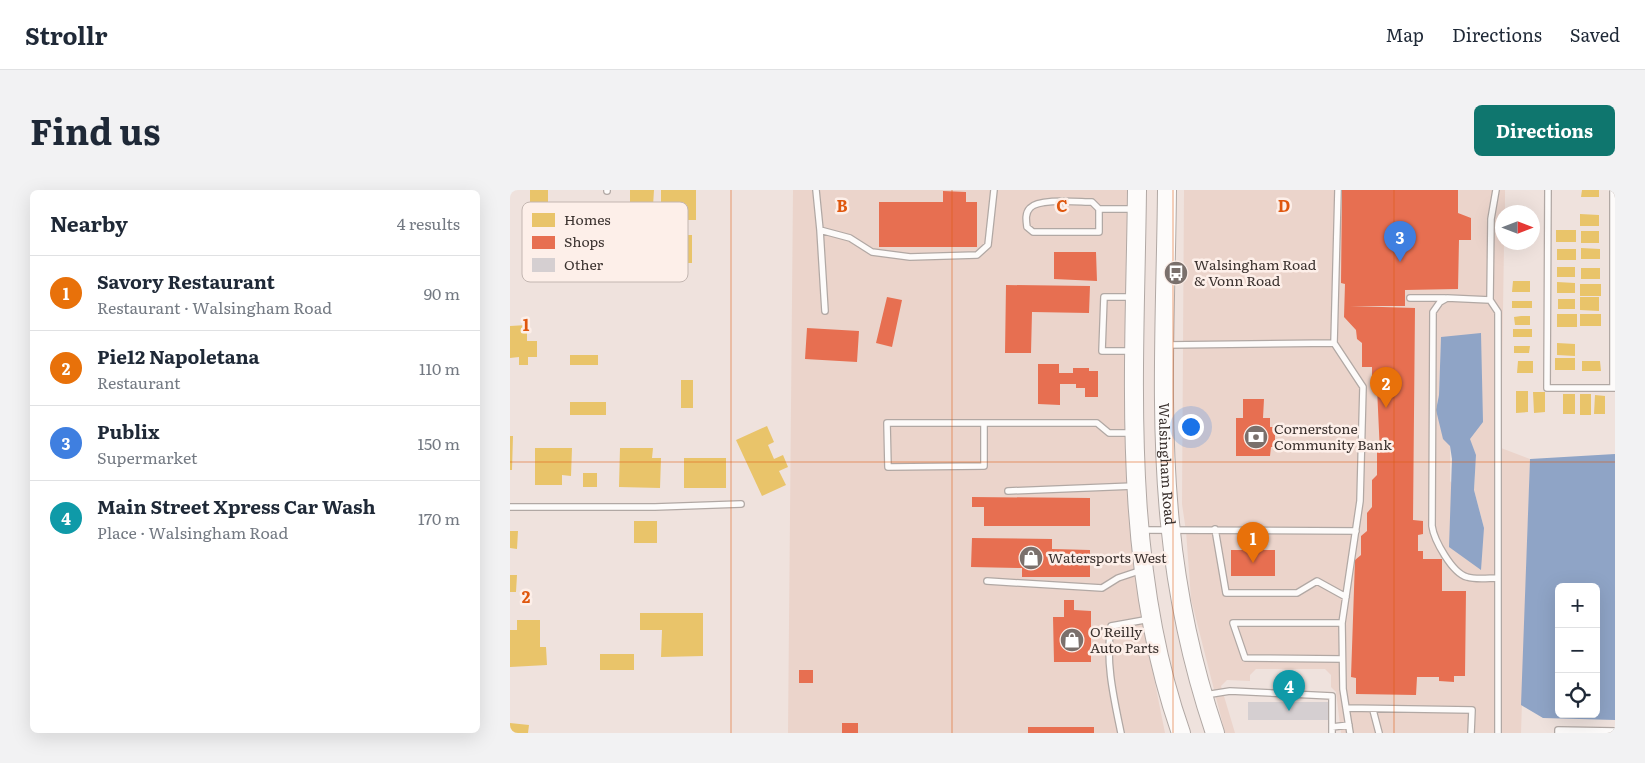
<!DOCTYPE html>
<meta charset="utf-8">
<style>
:root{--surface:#fff;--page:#f2f2f3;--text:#1f2937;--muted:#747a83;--line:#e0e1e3;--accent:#0f766e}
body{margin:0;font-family:Literata,serif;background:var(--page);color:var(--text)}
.controls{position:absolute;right:15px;bottom:15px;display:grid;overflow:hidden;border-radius:8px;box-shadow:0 5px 20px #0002}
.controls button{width:45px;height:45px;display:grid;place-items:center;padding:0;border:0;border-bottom:1px solid var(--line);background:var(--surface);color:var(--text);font:25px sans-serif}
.compass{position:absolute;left:985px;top:15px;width:45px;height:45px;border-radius:50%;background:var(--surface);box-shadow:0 5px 20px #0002;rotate:90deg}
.you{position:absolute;left:680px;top:236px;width:18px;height:18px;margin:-12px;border:4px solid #fff;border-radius:50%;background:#1a73e8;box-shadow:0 0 0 8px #1a73e833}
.badge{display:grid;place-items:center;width:32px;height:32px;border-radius:50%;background:var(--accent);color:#fff;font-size:16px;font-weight:700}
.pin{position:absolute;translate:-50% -41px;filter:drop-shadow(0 1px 2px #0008)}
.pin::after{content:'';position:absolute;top:26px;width:18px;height:15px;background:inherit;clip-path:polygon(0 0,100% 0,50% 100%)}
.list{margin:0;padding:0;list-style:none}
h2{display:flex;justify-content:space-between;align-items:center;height:65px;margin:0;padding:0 20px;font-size:21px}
h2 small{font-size:16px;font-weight:400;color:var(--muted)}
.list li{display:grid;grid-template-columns:32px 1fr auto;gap:15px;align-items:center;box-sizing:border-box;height:75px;padding:0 20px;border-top:1px solid var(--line)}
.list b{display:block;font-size:19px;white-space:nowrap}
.list p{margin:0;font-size:16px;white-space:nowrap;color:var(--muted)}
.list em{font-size:16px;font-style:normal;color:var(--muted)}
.icon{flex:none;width:28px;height:28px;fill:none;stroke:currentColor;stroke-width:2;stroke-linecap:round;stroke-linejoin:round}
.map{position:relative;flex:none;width:1105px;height:543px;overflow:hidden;border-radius:8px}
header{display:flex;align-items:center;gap:30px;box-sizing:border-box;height:70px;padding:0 25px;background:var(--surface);border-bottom:1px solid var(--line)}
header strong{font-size:24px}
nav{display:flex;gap:28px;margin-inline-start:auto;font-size:18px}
.intro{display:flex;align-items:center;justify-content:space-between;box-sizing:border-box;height:120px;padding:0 30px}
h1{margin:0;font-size:35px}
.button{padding:12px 22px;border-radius:8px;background:var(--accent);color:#fff;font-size:18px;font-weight:700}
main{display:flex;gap:30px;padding:0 30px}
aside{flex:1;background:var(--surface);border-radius:8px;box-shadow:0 5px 20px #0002}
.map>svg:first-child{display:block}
</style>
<header>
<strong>Strollr</strong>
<nav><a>Map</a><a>Directions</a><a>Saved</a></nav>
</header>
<div class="intro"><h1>Find us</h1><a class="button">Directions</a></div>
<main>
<aside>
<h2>Nearby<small>4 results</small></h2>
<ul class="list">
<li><span class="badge" style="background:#e8710a">1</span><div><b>Savory Restaurant</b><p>Restaurant · Walsingham Road</p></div><em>90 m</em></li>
<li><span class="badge" style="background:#e8710a">2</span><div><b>Pie12 Napoletana</b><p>Restaurant</p></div><em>110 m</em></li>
<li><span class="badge" style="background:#3f7fe0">3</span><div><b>Publix</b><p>Supermarket</p></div><em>150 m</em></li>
<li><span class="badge" style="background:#0f9aa8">4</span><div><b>Main Street Xpress Car Wash</b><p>Place · Walsingham Road</p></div><em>170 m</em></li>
</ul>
</aside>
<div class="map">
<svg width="1105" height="543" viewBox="0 0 1105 543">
<rect width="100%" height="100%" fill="#efe2dd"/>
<!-- built -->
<path fill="#ebd4cb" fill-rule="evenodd" d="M283,0H618L628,408L655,543H278Z
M674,0H995V22H992V52L994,53L991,258L1020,269L1011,543H831L826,502L821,497V485L815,479H746L740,485V491L717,490L711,496L725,543H715L681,409L676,341L672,314ZM931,147L959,249L966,265L964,300L974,338L940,291V256L926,220L929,205Z"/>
<!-- water -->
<path fill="#8fa4c6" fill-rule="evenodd" d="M971,143L973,232L960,249L966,265L964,300L974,338L971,380L939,357L942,269L940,256L933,249L926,220L929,205L931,147Z
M1105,264V530L1033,528L1011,515L1020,269ZM1049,397H1086V524H1049Z"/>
<!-- homes -->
<path fill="#e9c46a" d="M20,0H38V15H20Z
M120,0H144L143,16H120Z
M151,0H186V30H151Z
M1072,0H1089V7H1071Z
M1070,24L1089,25V36H1070Z
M1046,40H1066V52H1046Z
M1071,41H1089V53H1071Z
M127,45H182V73H127Z
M1071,58L1090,59V69H1071Z
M1047,59H1066V70H1047Z
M1047,77H1065V87H1047Z
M1071,78H1090V89H1071Z
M1003,91H1020V102H1002Z
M1047,92L1065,93V103H1047Z
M1070,94H1091V106H1070Z
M1070,107H1089V121L1070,120Z
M1048,109H1065V119H1048Z
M1002,111H1022V118H1002Z
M1047,124H1067V137H1047Z
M1070,124H1091V136H1070Z
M1011,126H1020V135H1005L1004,127Z
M17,135V151H27V167H18V175H9V167L0,168V136Z
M1003,139H1022V147H1003Z
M1047,153L1065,154V166L1047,165Z
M1004,156H1020L1019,163H1004Z
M60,165H88V175H60Z
M1045,168H1065V180H1045Z
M1008,171H1023V183H1007Z
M1072,171H1090L1091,181H1072Z
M171,190H183V218H171Z
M1006,201H1018V222L1006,223Z
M1023,202H1035V222L1024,223Z
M1053,204H1065V224H1053Z
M1070,204H1081V225H1070Z
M1085,205L1095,206V224H1084Z
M60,212H96V225H60Z
M257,236L264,252L258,255L264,269L273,265L278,277L269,281L276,295L252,306L226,250Z
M0,246H3L2,280H0Z
M25,258H62L61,286L52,285V295H25Z
M110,258H143L142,268H151L150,298L109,297Z
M174,268H216V298H174Z
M73,283H87V297H73Z
M124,331H147V353H124Z
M0,341H8L7,359L0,358Z
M0,385H7L6,402H0Z
M130,423H193V466L151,467L152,440H130Z
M7,430H30V457H36L37,475L0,477V440H7Z
M90,464H124V480H90Z
M0,533L19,535L18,543H0Z"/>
<!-- shops -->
<path fill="#e76f51" d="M832,0H948V23L961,28V50H949L948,99L895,100V116H840L905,118L903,330L913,331V344L908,345V361H913V369H932V401H956L955,486H944V492L929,491V487H907L906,505L846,504V488L841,487L845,370L851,365V346L857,341V323L862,317V290L867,285V262L870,263L867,198L862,193V177H852V153L847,149L846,140L834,127L835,94L831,93Z
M433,1L456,2V12H467V57H369V12H433Z
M544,62H586L587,91L544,89Z
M496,95L580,96L579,123L522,122L521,163H495Z
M377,107L392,110L382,157L366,153Z
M297,138L349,141L347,172L295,169Z
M528,174H549V183H563V178H579V181H588V207H575V198H566V194H550V215L528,214Z
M733,209H754L753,228H760V237H765V257H761L760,266H726V228H733Z
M462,307L580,308V336H474V317H462Z
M462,348L542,349V359L580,360V387H512V378L461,377Z
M721,360H765V386H721Z
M554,410H564V420L581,421V472H544L543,427H554Z
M289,480H303V493H289Z
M332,533H348V543H332Z
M518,537H584V543H518Z"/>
<!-- building -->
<path fill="#d5cfd1" d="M738,512H819V530H738Z"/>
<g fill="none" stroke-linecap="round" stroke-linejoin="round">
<!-- service casing -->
<g stroke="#b1a8a4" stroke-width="8">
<path id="service" d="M306,0L310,40L340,48L362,62L400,67L467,65L478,55L484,0
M828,0L824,153L853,197L850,311L832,433L833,499L840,543
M986,0L981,29L980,110L988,122V543
M1038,0L1037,198H1105
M97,1V0
M589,19V42H523L517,37C516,30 515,23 520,18C529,8 568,12 582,12L589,19H624
M310,40L315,121
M900,108H935
M980,110L937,108L930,112L923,122L922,336C924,350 942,383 957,387C966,390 979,388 988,388
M656,155L824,153
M622,161H592L594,107H624
M1103,198V0
M474,234V276L378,277L377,233H587L599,243H623
M498,301L624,296
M0,317H145L231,314
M705,339L716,403H787L807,391L836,407
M633,340L846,341
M477,391L592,398L608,388L632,380
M832,433H723L735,468L832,469
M695,505L720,501L822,506V543
M836,518L962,520L961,543
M863,520L869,543
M822,537L839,535
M611,543C604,509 595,471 601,436L640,429
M1048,543V540L1105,541"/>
</g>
<!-- primary casing -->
<g stroke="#b1a8a4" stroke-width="20">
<g id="primary">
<path d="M627,0C625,179 610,371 671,543"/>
<path id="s1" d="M657,0C656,110 649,223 660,333C667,404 682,475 705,543"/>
</g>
</g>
<!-- service -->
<use href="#service" stroke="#fdfbfa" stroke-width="5.5"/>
<!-- primary -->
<use href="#primary" stroke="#fdfbfa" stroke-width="18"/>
</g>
<!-- grid -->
<path fill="none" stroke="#df570e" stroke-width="1" stroke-opacity="0.55" d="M221,0V543M442,0V543M663,0V543M884,0V543M0,272H1105"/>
<!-- icons -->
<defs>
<g id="bus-disc" transform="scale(1.25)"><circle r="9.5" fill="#7a706c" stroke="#fdefe9"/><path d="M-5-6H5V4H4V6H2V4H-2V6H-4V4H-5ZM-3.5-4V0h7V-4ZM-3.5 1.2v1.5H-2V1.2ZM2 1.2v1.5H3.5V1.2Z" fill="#fff"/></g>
<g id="bank-disc" transform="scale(1.25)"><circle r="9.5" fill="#7a706c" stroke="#fdefe9"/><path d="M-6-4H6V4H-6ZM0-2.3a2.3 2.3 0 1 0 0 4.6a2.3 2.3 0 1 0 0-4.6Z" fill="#fff"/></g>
<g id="shop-disc" transform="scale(1.25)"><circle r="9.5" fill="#7a706c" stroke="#fdefe9"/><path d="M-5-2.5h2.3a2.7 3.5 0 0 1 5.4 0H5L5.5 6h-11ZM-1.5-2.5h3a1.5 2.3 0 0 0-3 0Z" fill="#fff"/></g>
</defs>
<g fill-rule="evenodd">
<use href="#bus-disc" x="666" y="83"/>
<use href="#bank-disc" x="746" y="247"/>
<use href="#shop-disc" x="521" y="368"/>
<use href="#shop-disc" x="562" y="450"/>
</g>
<g text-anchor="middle" stroke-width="5" stroke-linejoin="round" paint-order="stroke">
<!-- poi labels -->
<g font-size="14" fill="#3b322f" stroke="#fdefe9" text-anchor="start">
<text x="684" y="80">Walsingham Road<tspan x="684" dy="16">&amp; Vonn Road</tspan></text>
<text x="764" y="244">Cornerstone<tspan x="764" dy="16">Community Bank</tspan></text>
<text x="538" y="373">Watersports West</text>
<text x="580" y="447">O'Reilly<tspan x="580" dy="16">Auto Parts</tspan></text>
</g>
<!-- street labels -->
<g font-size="14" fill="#3b322f" stroke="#fdefe9">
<text dy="5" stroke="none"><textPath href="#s1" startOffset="274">Walsingham Road</textPath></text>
</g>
</g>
<!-- legend -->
<rect x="12" y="12" width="166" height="80" rx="8" fill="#fdefe9" stroke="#c3b6b1" stroke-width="1"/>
<rect x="22" y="23" width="23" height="14" fill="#e9c46a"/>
<rect x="22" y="46" width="23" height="13" fill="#e76f51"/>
<rect x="22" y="68" width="23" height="14" fill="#d5cfd1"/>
<g font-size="14" fill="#3b322f">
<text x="54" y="35">Homes</text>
<text x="54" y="57">Shops</text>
<text x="54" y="80">Other</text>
</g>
<g font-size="16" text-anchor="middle" font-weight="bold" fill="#df570e" stroke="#fdefe9" stroke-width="5" stroke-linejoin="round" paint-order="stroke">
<text x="332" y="22">B</text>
<text x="552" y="22">C</text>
<text x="774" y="22">D</text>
<text x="16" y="141">1</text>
<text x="16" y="413">2</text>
</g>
</svg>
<div class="controls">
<button>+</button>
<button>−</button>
<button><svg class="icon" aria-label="locate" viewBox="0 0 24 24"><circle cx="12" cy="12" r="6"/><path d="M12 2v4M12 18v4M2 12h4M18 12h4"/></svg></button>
</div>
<svg class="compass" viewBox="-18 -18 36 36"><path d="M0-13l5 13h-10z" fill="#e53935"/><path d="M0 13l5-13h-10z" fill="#747a83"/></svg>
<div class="you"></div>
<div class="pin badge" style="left:743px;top:373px;background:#e8710a">1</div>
<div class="pin badge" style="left:876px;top:218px;background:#e8710a">2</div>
<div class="pin badge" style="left:890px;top:72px;background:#3f7fe0">3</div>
<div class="pin badge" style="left:779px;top:521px;background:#0f9aa8">4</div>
</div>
</main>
